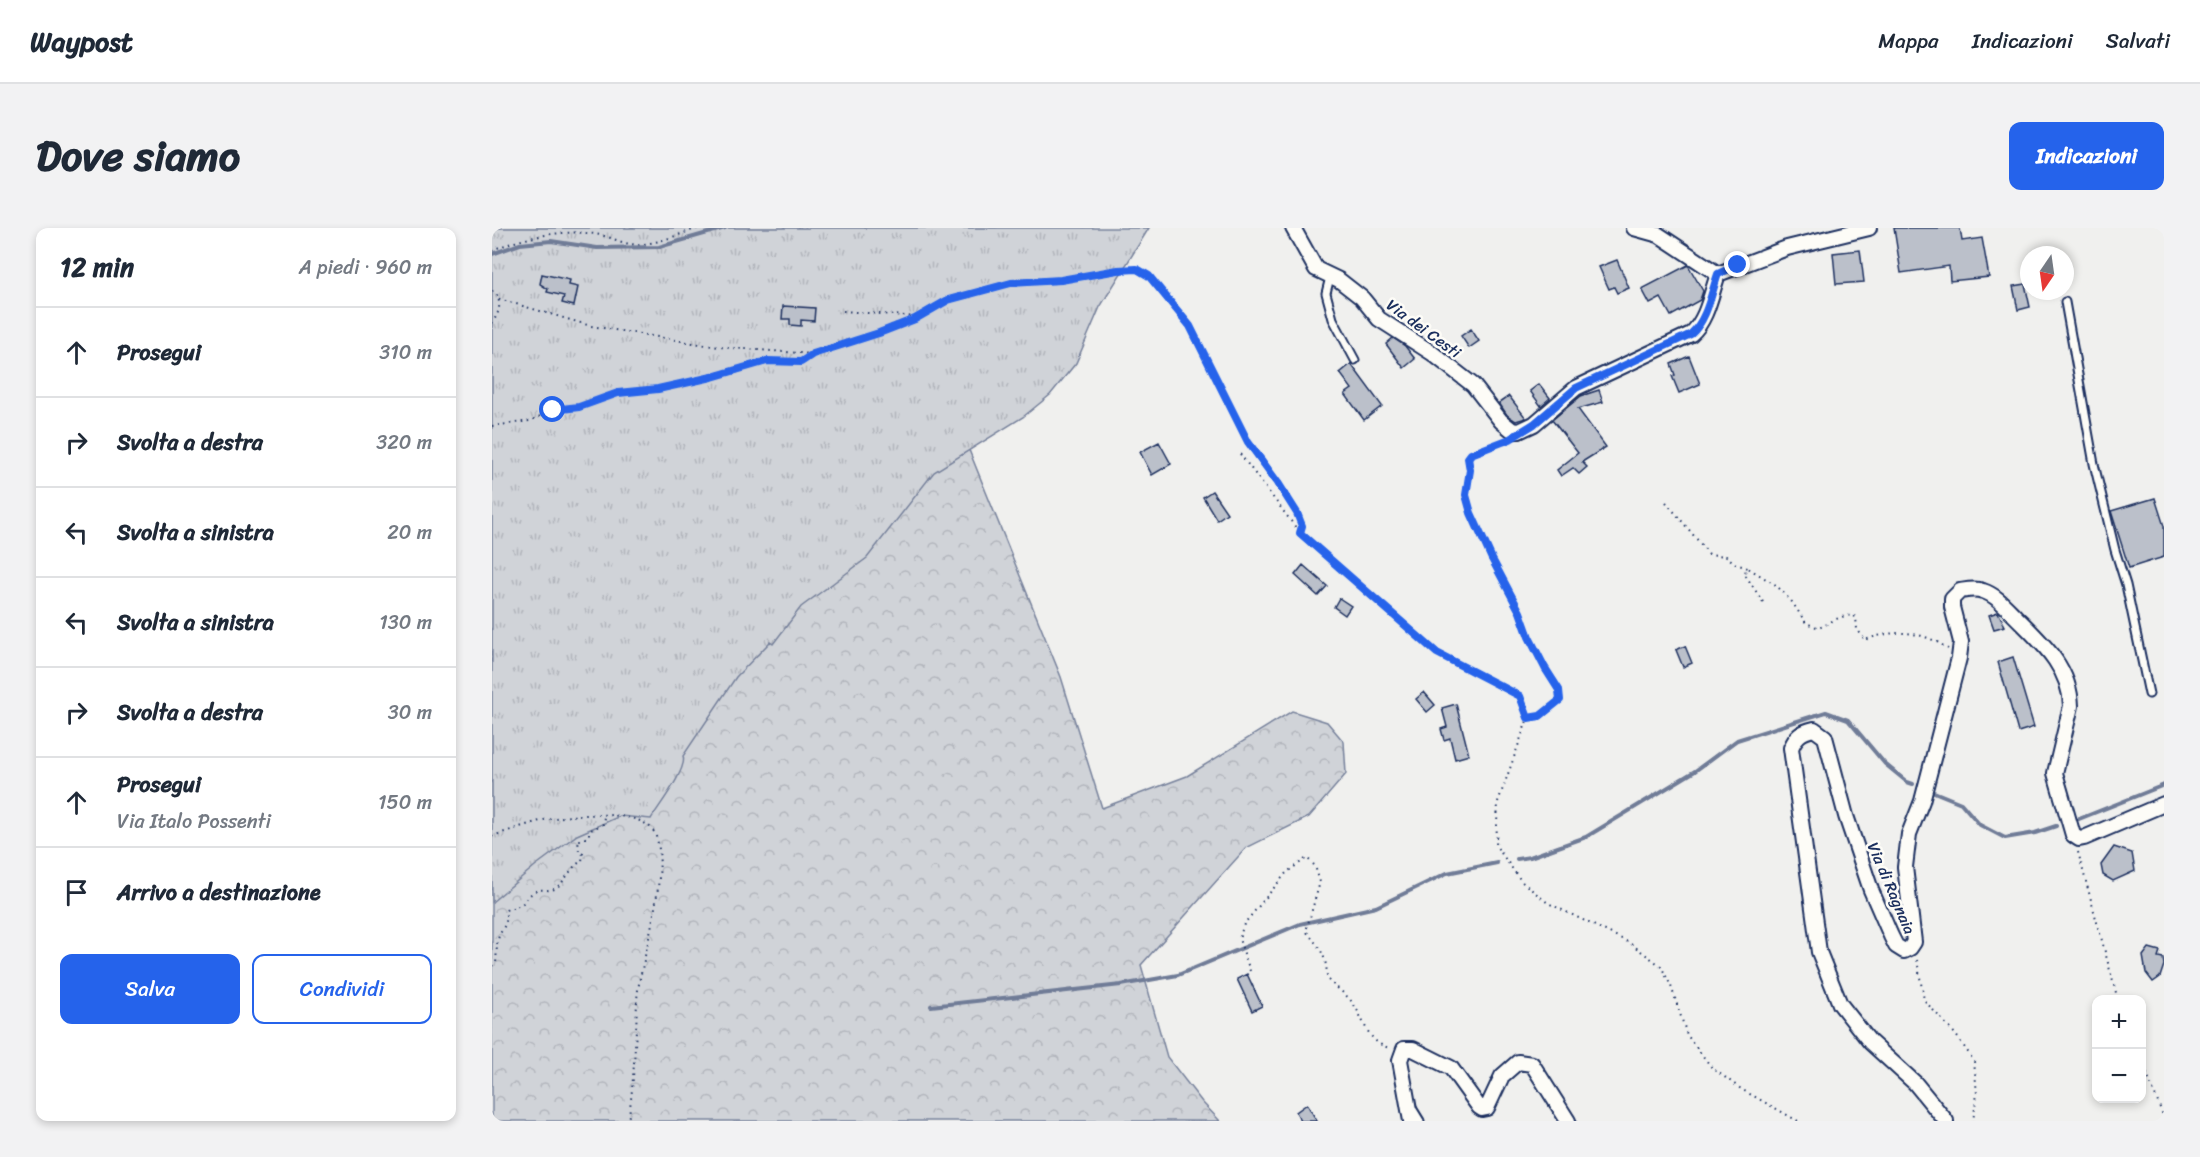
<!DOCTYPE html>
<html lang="it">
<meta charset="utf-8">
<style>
:root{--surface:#fff;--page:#f2f2f3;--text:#1f2937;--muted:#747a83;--line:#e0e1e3;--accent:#2563eb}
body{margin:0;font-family:Sriracha,sans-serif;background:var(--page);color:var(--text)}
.controls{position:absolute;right:18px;bottom:18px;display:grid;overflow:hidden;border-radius:12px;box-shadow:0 3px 9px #0003}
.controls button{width:54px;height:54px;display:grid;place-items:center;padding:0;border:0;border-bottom:2px solid var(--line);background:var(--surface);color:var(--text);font:30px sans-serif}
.compass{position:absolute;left:1528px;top:18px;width:54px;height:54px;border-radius:50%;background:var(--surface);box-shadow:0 3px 9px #0003;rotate:193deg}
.stop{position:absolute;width:18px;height:18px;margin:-14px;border:4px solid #2563eb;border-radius:50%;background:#fff}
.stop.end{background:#2563eb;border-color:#fff;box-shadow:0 2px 6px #0008}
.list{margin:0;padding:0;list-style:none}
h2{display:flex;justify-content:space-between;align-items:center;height:78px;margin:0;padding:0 24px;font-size:26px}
h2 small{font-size:20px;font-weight:400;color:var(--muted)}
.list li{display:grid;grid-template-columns:39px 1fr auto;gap:18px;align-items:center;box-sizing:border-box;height:90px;padding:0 24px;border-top:2px solid var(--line)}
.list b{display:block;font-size:22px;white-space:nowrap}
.list p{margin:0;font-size:20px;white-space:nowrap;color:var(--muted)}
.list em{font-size:20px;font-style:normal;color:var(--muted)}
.actions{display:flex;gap:12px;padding:18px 24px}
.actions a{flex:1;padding:14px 0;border:2px solid var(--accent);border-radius:12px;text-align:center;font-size:21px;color:var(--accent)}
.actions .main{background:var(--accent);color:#fff}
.icon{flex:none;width:33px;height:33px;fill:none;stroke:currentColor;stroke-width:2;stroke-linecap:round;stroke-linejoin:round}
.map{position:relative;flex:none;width:1672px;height:893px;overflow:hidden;border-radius:12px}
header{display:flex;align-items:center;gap:36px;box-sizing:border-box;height:84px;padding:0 30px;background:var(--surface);border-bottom:2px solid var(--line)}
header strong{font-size:28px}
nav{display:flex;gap:33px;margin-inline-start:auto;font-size:21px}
.intro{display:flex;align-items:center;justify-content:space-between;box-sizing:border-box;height:144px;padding:0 36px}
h1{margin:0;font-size:42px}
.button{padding:15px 27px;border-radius:12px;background:var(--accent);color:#fff;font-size:21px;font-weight:700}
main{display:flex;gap:36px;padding:0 36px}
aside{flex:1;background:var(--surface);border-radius:12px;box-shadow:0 3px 9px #0003}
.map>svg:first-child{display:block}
</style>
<header>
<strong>Waypost</strong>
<nav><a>Mappa</a><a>Indicazioni</a><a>Salvati</a></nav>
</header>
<div class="intro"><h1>Dove siamo</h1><a class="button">Indicazioni</a></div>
<main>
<aside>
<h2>12 min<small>A piedi · 960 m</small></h2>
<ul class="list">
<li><svg class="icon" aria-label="ahead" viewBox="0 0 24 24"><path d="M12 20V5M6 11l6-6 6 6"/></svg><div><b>Prosegui</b></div><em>310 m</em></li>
<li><svg class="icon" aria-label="right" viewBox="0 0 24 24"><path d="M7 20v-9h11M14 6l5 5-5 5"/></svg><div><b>Svolta a destra</b></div><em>320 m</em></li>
<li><svg class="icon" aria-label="left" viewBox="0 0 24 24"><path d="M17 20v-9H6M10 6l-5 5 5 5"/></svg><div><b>Svolta a sinistra</b></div><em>20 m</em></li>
<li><svg class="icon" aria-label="left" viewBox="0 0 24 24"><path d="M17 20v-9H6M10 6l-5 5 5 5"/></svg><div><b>Svolta a sinistra</b></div><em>130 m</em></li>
<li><svg class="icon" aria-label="right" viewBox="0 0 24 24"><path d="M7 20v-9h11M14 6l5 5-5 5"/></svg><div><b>Svolta a destra</b></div><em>30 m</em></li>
<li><svg class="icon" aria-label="ahead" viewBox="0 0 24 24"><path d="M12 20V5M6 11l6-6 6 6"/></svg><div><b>Prosegui</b><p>Via Italo Possenti</p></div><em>150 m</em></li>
<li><svg class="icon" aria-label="arrive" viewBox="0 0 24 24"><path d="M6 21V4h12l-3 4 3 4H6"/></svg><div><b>Arrivo a destinazione</b></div></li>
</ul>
<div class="actions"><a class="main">Salva</a><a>Condividi</a></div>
</aside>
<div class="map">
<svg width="1672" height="893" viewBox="0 0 1672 893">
<defs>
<pattern id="forest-crowns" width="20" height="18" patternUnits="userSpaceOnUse" patternTransform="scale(1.5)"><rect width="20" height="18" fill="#d0d3d8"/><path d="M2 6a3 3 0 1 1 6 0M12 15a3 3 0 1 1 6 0" fill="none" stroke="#b2b5bc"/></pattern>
<pattern id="park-tufts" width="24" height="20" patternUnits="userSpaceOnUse" patternTransform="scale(1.5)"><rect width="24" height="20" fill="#d0d3d8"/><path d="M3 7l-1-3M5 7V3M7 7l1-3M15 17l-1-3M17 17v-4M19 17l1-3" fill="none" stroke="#b2b5bc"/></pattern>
</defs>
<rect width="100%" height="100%" fill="#f0f0ee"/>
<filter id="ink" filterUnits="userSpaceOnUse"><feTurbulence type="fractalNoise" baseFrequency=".0167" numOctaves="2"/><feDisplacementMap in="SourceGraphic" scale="12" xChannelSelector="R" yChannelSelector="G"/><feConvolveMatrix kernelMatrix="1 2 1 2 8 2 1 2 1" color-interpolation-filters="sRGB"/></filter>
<g filter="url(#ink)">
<!-- forest -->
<path fill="url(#forest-crowns)" stroke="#76819b" stroke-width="1.5" d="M0,0H504L447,148L569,449L610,580L695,548L800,483L835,494L852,514L854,546L817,589L754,620L649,737L675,829L710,874L728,893H0Z"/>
<!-- park -->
<path fill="url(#park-tufts)" stroke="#76819b" stroke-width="1.5" d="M0,0H657L608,79L584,135L558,167L531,189L442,244L375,330L309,379L281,416L278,414L244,449L191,528C196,541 166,579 159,591L128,588L85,607L43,638L0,674Z"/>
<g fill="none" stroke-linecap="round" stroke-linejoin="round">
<!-- stream -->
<path stroke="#6f7b97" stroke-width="4" d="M0,26L28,16L59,13L105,20L167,19L233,0
M1442,564L1469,575L1488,597L1513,610L1543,605L1564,598
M1587,591L1672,557
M1025,631L1038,629L1094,609L1203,543L1245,512L1334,484L1356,492L1393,536L1415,554L1421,556
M439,778L629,757L686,747L808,696L884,679L955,645L1005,635"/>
</g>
<!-- building -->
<path fill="#bbc0ca" stroke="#1b2f5e" stroke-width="1.5" d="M1402,0H1468L1470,13L1490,10L1497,49L1458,53L1457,38L1409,45Z
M1368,22L1372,54L1344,56L1341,25Z
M1125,32L1137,60L1125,65L1122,59L1117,61L1107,39Z
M1196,37L1211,63L1208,72L1179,88L1169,70L1158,76L1150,61Z
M50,46L78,52L77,57L86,59L82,78L70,75L72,68L55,64L56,61L48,56Z
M1533,56L1538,79L1526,82L1521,58Z
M291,78L323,80L322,93L309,92V98L298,97V91H290Z
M979,101L987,113L977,120L969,108Z
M901,110L913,118L923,131L912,140L894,116Z
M1197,128L1208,156L1187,165L1180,148L1183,147L1179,136Z
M859,136L890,178L872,192L853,166L860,161L848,145Z
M1047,156L1058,170L1049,178L1038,163Z
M1107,162L1111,174L1086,181L1114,219L1090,234L1095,239L1087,246L1081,240L1069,248L1065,242L1086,225L1060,192L1089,168Z
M1017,168L1034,190L1024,193L1015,187L1007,175Z
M667,214L679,236L660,247L648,224Z
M720,263L735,285L725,292L711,269Z
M1663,270L1672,298V329L1637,340L1619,283Z
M811,337L835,358L826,368L803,347Z
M847,370L859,378L853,387L842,379Z
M1506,384L1513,398L1502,401L1497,387Z
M1193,418L1200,435L1191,439L1184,422Z
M1521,429L1542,499L1526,504L1506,434Z
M932,464L943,477L935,484L924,471Z
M964,476L977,527L963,531L958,510L952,512L949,501L955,499L950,480Z
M1622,619L1640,625L1643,643L1621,653L1611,647L1609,637Z
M1657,720L1668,723L1666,729L1671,730L1672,737L1668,749L1661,754L1654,745L1651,728Z
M755,746L770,778L760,783L745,751Z
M815,876L825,893H809L804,884Z"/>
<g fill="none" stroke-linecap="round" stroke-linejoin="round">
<!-- lane casing -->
<g stroke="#1b2f5e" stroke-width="11">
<path id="lane" d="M838,49L834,65L841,91L863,132
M1573,74L1602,236L1623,322L1634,357L1657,466
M920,880L928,893"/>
</g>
<!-- street casing -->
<g stroke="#1b2f5e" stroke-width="18">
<path id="street" d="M801,0L824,41L847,52L870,70L887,91L940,125L981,157L1009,193L1020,202L1027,203L1042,196L1084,160L1199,106C1215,92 1219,66 1226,46L1295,20L1377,0
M1142,0L1167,7L1226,46
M919,893L908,832L912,821H921L959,840L987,879L990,881L995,880L1010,848L1026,834L1040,836L1076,893
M1454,893L1423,855L1378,814L1348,776L1327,724L1299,520C1304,508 1309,504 1322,501L1333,509L1354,588L1379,662L1399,708L1404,718L1412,723L1418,720L1422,714L1413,639L1417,606L1430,573L1467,430L1469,414L1460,379V371L1468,363C1475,362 1483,360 1491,363C1504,367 1514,379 1524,389C1549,414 1578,439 1579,478L1563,545L1581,607L1587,611L1592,610L1672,576"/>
</g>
<!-- path -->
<path stroke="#1b2f5e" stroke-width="2" stroke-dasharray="1.5 4.5" stroke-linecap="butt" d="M0,22C32,9 74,0 108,7C119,9 129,15 139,16C158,19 188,6 206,0
M0,63L4,65C10,77 7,85 0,95
M7,71L99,98L226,119L321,126L387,105L423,91L456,72L519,55L569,52L626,42L645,41L657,48L698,98L756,215L805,285L810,298L808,305
M351,83L426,89
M0,198L38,193L61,182L87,179L126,165L166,161L275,133L309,134L319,127
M1013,214L979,226L976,230L978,242L974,267L979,285L1000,331L1028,385L1037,409L1053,440L1067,462L1068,472L1048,487L1037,489
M748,226L808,305L846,340L945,425L1028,468L1036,490L1006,574L1004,618L1030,654L1056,675L1138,715L1169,738L1179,758L1195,807L1220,840L1249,861L1306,893
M1174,274L1217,326L1234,328L1244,336L1256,340
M1271,374L1252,345L1256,340L1284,357L1300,374L1314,395L1327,400C1338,395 1352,384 1364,389L1365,401L1373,412C1402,401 1430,402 1456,421
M0,608C17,603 35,596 52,592C76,587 147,579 162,604C179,635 153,722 147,756C144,771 145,787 144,802C142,833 141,863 136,893
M1586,624L1626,772
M1425,732L1432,772L1464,807L1482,833L1485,866L1481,893
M0,738L4,735C5,726 4,716 7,708C11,699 17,694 13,684L15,681C37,677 28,673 42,664C49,659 57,665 64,660C75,652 78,639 90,633L91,626L87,624L86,612H91L97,607V603L111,596L112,589L109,588
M758,743L747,711L752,696L795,644L815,630L823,638L828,654L814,703C828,720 835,727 835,751C843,759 853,765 860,774C872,789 874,815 898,820
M1650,834L1672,890"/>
<!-- lane -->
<use href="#lane" stroke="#fdfcf7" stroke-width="7"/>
<!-- street -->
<use href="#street" stroke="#fdfcf7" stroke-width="14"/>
</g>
</g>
<g fill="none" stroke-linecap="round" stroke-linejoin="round" filter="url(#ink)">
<!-- route -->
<path stroke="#2563eb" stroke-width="8" d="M61,182L87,179L126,165L166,161L220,149L275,133L309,134L321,126L387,105L423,91L456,72L519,55L569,52L626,42L645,41L657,48L698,98L756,214L786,255L805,285L810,298L808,305L945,425L1028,468L1036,490L1048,488L1068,472L1067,462L1053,440L1037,409L1028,384L1000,331L979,285L974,267L978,242L976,230L979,226L1018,211L1042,196L1084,160L1199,106C1215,92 1219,66 1226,46L1246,37"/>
</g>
<g text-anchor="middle" stroke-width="5" stroke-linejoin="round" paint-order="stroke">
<!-- street labels -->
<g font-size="16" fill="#1b2f5e" stroke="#fdfcf7">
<text transform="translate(932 100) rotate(36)" y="6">Via dei Cesti</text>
<text transform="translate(1400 660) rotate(67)" y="6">Via di Ragnaia</text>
</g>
</g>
</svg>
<div class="controls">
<button>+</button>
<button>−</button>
</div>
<svg class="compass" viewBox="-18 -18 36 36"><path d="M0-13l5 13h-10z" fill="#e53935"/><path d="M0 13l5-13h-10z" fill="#747a83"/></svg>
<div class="stop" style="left:61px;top:182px"></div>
<div class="stop end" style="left:1246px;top:37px"></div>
</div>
</main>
